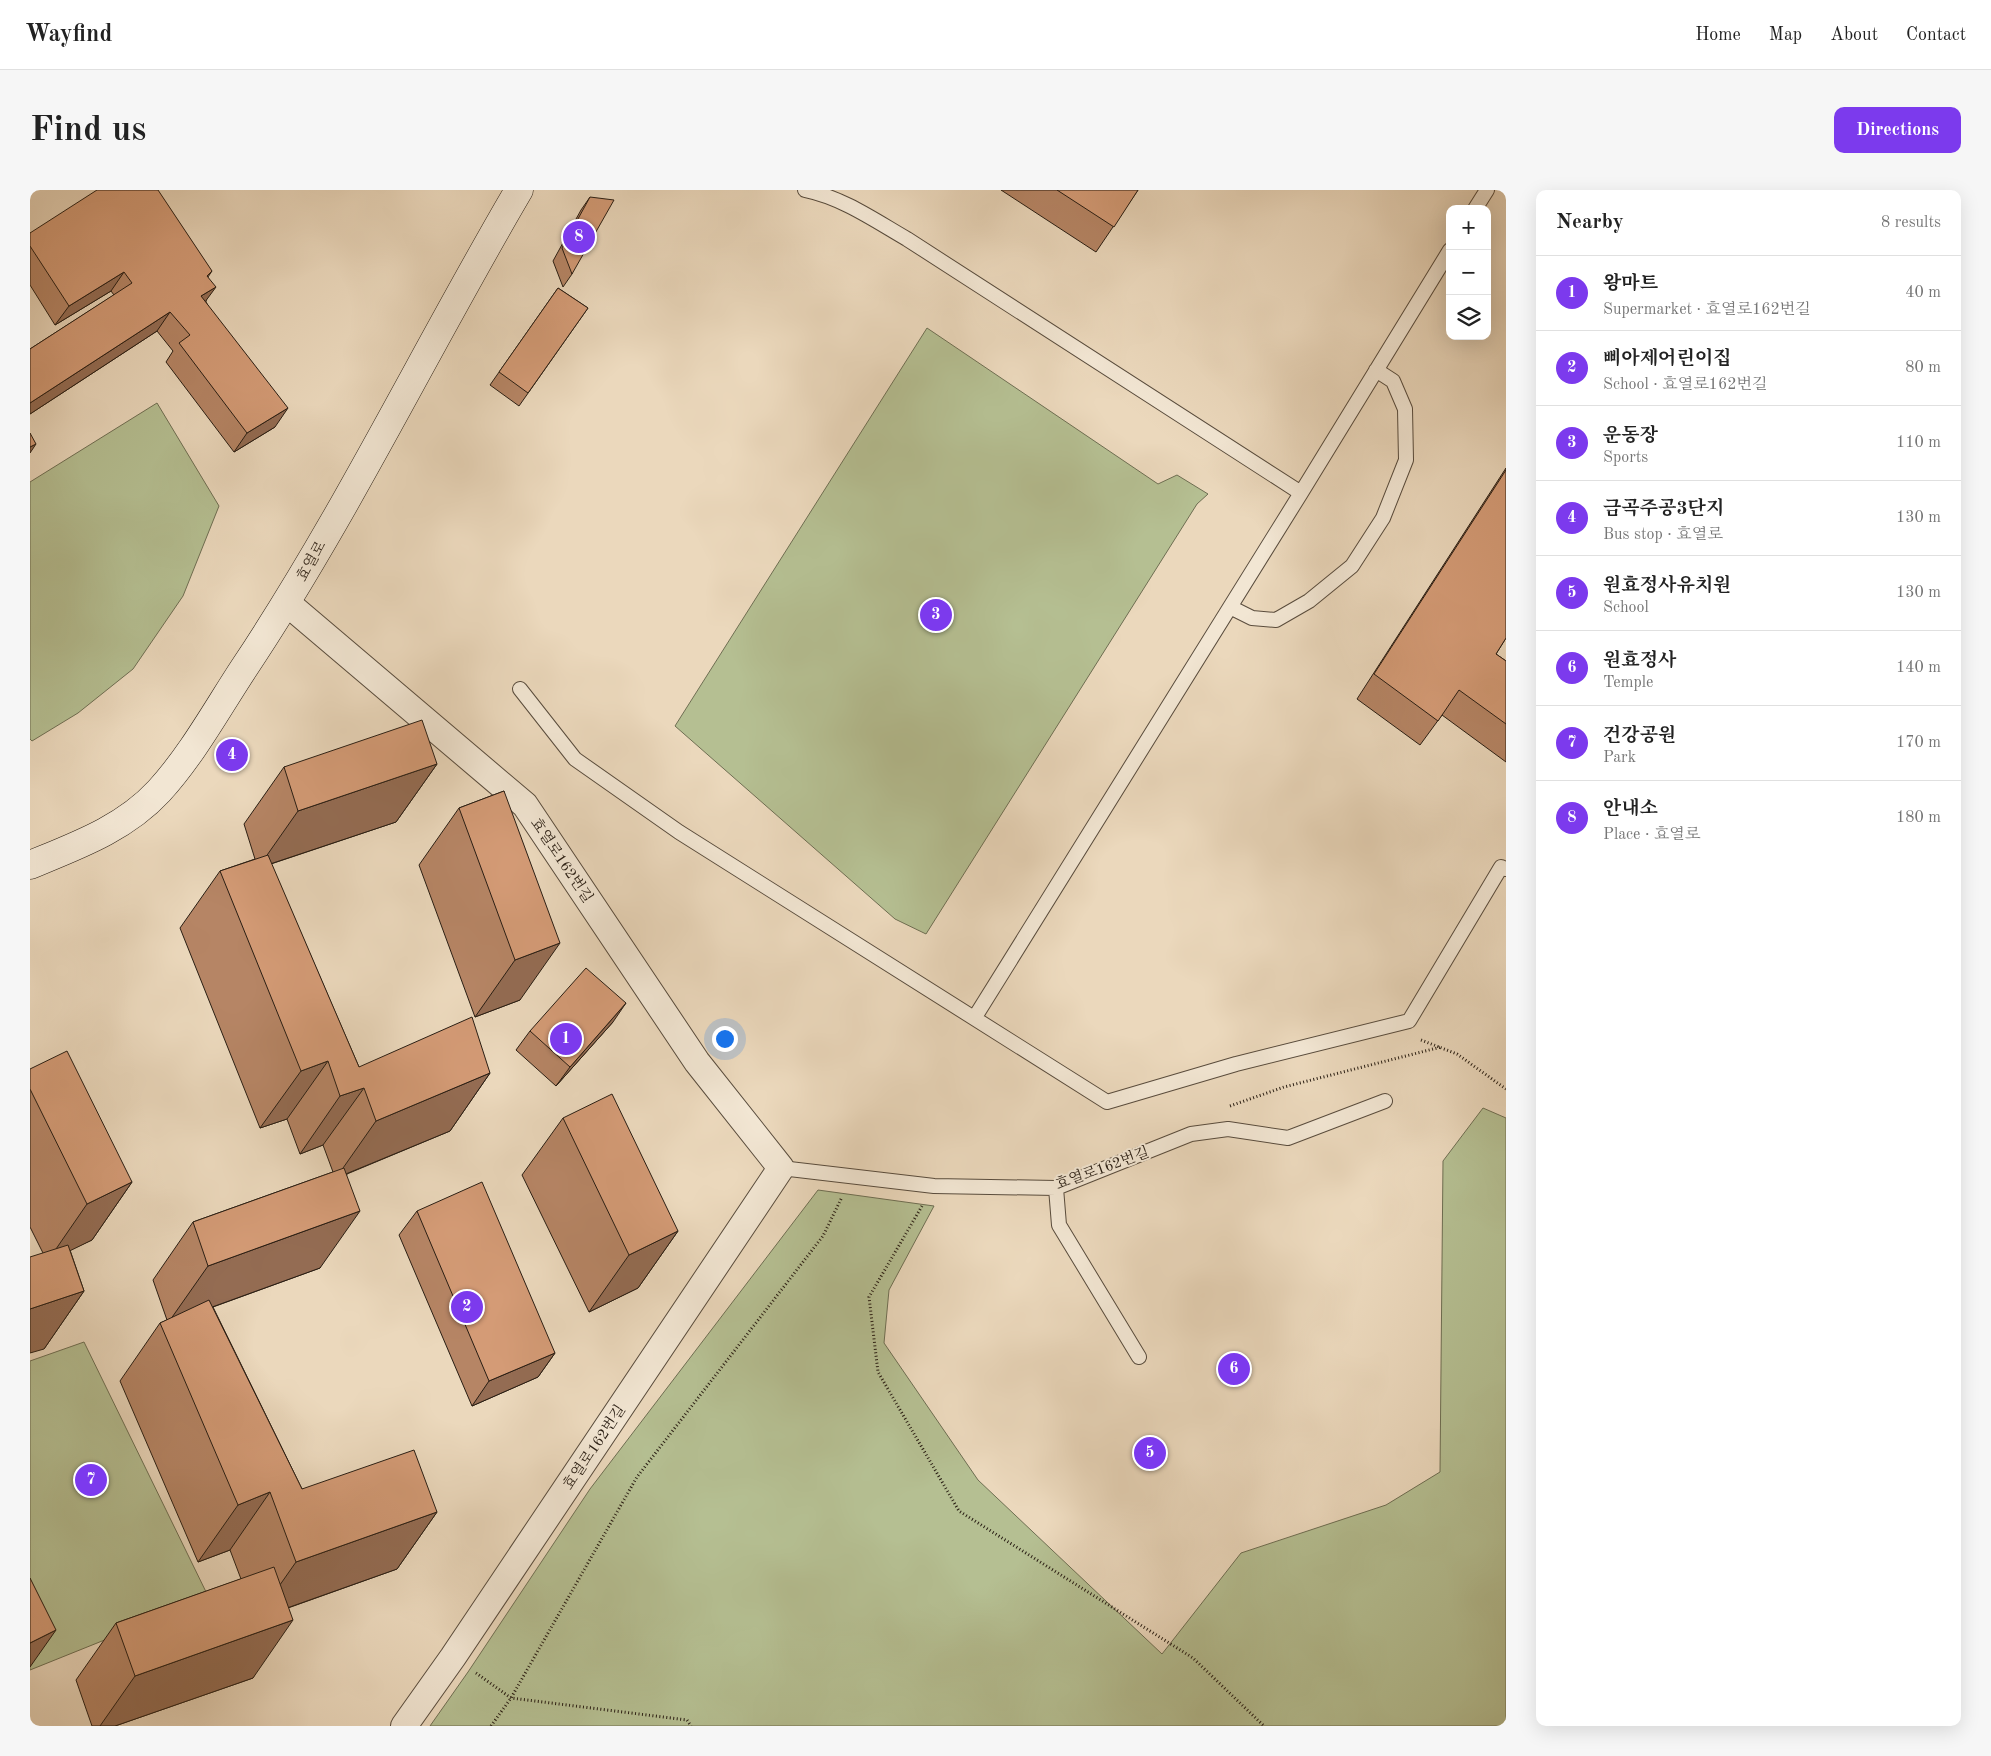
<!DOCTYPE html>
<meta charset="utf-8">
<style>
:root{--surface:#fff;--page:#f6f6f6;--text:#222;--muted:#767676;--line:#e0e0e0;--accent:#7c3aed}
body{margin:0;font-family:"Old Standard TT","Noto Serif KR",serif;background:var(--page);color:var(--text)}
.controls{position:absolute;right:15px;top:15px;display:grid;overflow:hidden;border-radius:10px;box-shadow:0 5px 20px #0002}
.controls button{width:45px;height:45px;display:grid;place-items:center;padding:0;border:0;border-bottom:1px solid var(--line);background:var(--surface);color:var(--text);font:25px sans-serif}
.you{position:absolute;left:694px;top:848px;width:18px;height:18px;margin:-12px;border:4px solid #fff;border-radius:50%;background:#1a73e8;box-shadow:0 0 0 8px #1a73e833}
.badge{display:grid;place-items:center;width:32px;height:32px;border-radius:50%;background:var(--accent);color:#fff;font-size:16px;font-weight:700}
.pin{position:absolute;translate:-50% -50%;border:2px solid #fff;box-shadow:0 1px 5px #0006}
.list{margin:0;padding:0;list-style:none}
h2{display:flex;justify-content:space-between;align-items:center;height:65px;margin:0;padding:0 20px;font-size:21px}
h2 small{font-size:16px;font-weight:400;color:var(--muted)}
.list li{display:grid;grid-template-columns:32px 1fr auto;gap:15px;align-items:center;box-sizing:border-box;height:75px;padding:0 20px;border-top:1px solid var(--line)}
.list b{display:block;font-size:19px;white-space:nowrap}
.list p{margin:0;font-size:16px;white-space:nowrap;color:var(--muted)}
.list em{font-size:16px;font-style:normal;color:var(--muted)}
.icon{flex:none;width:28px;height:28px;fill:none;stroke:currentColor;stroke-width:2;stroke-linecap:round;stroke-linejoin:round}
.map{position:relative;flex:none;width:1476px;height:1536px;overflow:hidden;border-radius:10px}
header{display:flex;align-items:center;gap:30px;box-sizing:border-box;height:70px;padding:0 25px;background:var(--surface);border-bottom:1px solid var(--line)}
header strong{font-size:24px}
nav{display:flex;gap:28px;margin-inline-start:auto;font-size:18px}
.intro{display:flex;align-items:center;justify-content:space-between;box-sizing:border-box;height:120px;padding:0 30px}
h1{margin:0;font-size:35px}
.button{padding:12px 22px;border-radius:10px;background:var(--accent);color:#fff;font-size:18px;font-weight:700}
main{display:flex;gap:30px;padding:0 30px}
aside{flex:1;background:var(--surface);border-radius:10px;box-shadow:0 5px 20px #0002}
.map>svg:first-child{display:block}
</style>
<header>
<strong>Wayfind</strong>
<nav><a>Home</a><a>Map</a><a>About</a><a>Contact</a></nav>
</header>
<div class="intro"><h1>Find us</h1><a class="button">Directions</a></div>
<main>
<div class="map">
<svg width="1476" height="1536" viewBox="0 0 1476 1536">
<rect width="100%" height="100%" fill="#ebd8bc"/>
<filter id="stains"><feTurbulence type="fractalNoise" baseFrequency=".004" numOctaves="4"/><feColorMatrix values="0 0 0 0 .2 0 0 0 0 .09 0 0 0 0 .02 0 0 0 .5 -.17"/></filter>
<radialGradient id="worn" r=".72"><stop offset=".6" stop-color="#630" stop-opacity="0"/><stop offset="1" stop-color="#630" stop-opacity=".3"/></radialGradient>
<!-- green -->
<path fill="#b5bf92" stroke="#6e6e52" d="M897,138L1128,294L1147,285L1178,304L1167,314L896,744L865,729L645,536Z
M127,213L189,316L153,406L103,479L48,523L2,551L0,549V292Z
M1453,918L1476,928V1536H400L438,1482L560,1299L788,1000L904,1016L859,1100L854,1153L948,1290L1132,1464L1211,1363L1356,1315L1410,1282L1413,971Z
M54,1152L179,1408L0,1480V1171Z"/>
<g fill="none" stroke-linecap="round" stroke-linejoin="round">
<!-- lane casing -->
<g stroke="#594c3d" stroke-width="16">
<path id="lane" d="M775,0C813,8 844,30 877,49L1271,303
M1445,19L1457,0
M1200,417L1222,428L1246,430L1279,411L1322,376L1353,328L1376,270L1375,219L1363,191L1346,180
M490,499L545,569L649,642L1077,912L1206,874L1379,831L1471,677L1476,679
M945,827L1271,303L1420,60
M751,978L904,996L1026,998L1161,944L1198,939L1258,948L1355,911
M1026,998L1029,1035L1109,1167"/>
</g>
<!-- street casing -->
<g stroke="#594c3d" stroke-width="28">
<path id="street" d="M257,413L495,615L667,872L751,978L423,1467L374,1536"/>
</g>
<!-- secondary casing -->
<g stroke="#281d13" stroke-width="29">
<path id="secondary" d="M0,675C46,656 94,639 129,601C162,565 187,519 214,478C316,325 396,158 489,0"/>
</g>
<!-- path -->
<path stroke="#281d13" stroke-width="3" stroke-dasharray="1 2.5" stroke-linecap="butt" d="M1391,850L1427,864L1476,899
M1200,916L1254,897L1411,857
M892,1016L839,1107L848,1182L929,1321L1163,1468L1234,1536
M446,1483L481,1508L657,1530L661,1536
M461,1536L481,1508L607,1287L793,1046L812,1007"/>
<!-- lane -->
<use href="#lane" stroke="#f2e6d3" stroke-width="14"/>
<!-- street -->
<use href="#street" stroke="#f2e6d3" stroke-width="26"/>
<!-- secondary -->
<use href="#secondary" stroke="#f2e6d3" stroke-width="28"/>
</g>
<!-- wall -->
<path fill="#b68565" stroke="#281d13" d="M971,0H1108L1066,62Z
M560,7L542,84L533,97L523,71L551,20Z
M0,43L182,81L178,87L176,112L245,237L204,262L136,172L143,161L127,141L0,224V159L84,105L81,101L25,135L0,95Z
M528,98L558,118L489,216L460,195Z
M1476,278V448L1466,464L1476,471V572L1412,525L1390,555L1327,509Z
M407,574L366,632L241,674L329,877L460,883L420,941L317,984L290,1078L183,1117L272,1299L407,1322L367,1379L258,1418L223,1488L85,1536H62L46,1490L86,1433L211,1389L200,1360L168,1372L90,1191L130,1133L137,1130L123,1090L163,1032L303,982L293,955L270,964L257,929L230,938L150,738L190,681L225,669L214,634L254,577Z
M474,601L490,810L445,827L389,675L429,618Z
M583,832L526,896L486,860L500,841Z
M0,879L102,992L62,1050L40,1060L54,1101L14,1159L13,1063L0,1037Z
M533,928L648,1041L608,1098L559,1122L492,985Z
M387,1021L525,1163L508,1187L442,1216L369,1045Z"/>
<!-- shaded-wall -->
<path fill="#946c53" stroke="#281d13" d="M94,82L81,101L25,135L39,116Z
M186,97L172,116L171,106Z
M140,122L127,141L0,224V213Z
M258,218L245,237L204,262L217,243Z
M6,254L0,263V257Z
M407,574L366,632L228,678L268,621Z
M530,753L490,810L445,827L485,770Z
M596,813L583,832L526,896L540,877Z
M298,871L257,929L230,938L271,881Z
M460,883L420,941L306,988L346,931Z
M334,898L293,955L270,964L310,906Z
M102,992L62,1050L17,1072L57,1014Z
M330,1021L290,1078L138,1133L178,1076Z
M648,1041L608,1098L559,1122L599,1065Z
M54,1101L14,1159L0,1163V1119Z
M525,1163L508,1187L442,1216L459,1191Z
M240,1302L200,1360L168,1372L208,1315Z
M407,1322L367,1379L226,1429L266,1372Z
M263,1430L223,1488L85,1536H70L105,1486Z
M26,1440L0,1477V1453Z"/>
<!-- building -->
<path fill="#d49b76" stroke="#281d13" d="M67,0H128L182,81L177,86L186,97L171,106L258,218L217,243L149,153L160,145L140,122L0,213V159L102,93L94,82L39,116L0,56V43Z
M1027,0H1108L1084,37Z
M560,7L584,10L542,84L532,58Z
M528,98L558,118L498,203L469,182Z
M0,243L6,254L0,257Z
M1476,280V448L1466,464L1476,471V534L1429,500L1408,531L1344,484Z
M392,530L407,574L268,621L254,577Z
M474,601L530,753L485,770L429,618Z
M238,665L329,877L442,827L460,883L346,931L334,898L310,906L298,871L271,881L190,681Z
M556,778L596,813L540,877L500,841Z
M37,861L102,992L57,1014L0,899V879Z
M582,904L648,1041L599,1065L533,928Z
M314,978L330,1021L178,1076L163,1032Z
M452,992L525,1163L459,1191L387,1021Z
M38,1055L54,1101L0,1119V1067Z
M179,1110L272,1299L384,1260L407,1322L266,1372L240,1302L208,1315L130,1133Z
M244,1377L263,1430L105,1486L86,1433Z
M0,1388L26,1440L0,1453Z"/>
<g text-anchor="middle" stroke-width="4" stroke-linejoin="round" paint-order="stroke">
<!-- street labels -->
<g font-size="15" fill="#281d13" stroke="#f2e6d3">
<text transform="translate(281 371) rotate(-61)" y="5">효열로</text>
<text transform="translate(532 670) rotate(56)" y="5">효열로162번길</text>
<text transform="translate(1072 978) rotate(-20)" y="5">효열로162번길</text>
<text transform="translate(564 1257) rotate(-56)" y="5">효열로162번길</text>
</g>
</g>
<rect width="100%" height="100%" filter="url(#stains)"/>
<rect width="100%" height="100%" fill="url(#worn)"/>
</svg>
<div class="controls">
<button>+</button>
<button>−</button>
<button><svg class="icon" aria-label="layers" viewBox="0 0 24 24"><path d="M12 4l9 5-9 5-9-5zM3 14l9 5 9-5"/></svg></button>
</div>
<div class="you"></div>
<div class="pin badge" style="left:536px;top:849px">1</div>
<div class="pin badge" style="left:437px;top:1117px">2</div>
<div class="pin badge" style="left:906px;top:425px">3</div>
<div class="pin badge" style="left:202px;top:565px">4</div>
<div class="pin badge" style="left:1120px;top:1263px">5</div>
<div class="pin badge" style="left:1204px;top:1179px">6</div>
<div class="pin badge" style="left:61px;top:1290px">7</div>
<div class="pin badge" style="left:549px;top:47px">8</div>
</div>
<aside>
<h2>Nearby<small>8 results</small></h2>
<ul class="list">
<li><span class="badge">1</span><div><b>왕마트</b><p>Supermarket · 효열로162번길</p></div><em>40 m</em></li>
<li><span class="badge">2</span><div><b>삐아제어린이집</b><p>School · 효열로162번길</p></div><em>80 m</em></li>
<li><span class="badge">3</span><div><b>운동장</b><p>Sports</p></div><em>110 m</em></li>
<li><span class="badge">4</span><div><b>금곡주공3단지</b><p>Bus stop · 효열로</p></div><em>130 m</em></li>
<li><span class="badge">5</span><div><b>원효정사유치원</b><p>School</p></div><em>130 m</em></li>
<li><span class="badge">6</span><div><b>원효정사</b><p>Temple</p></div><em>140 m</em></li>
<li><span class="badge">7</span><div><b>건강공원</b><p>Park</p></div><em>170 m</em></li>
<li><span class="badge">8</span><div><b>안내소</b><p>Place · 효열로</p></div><em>180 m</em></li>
</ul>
</aside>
</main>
